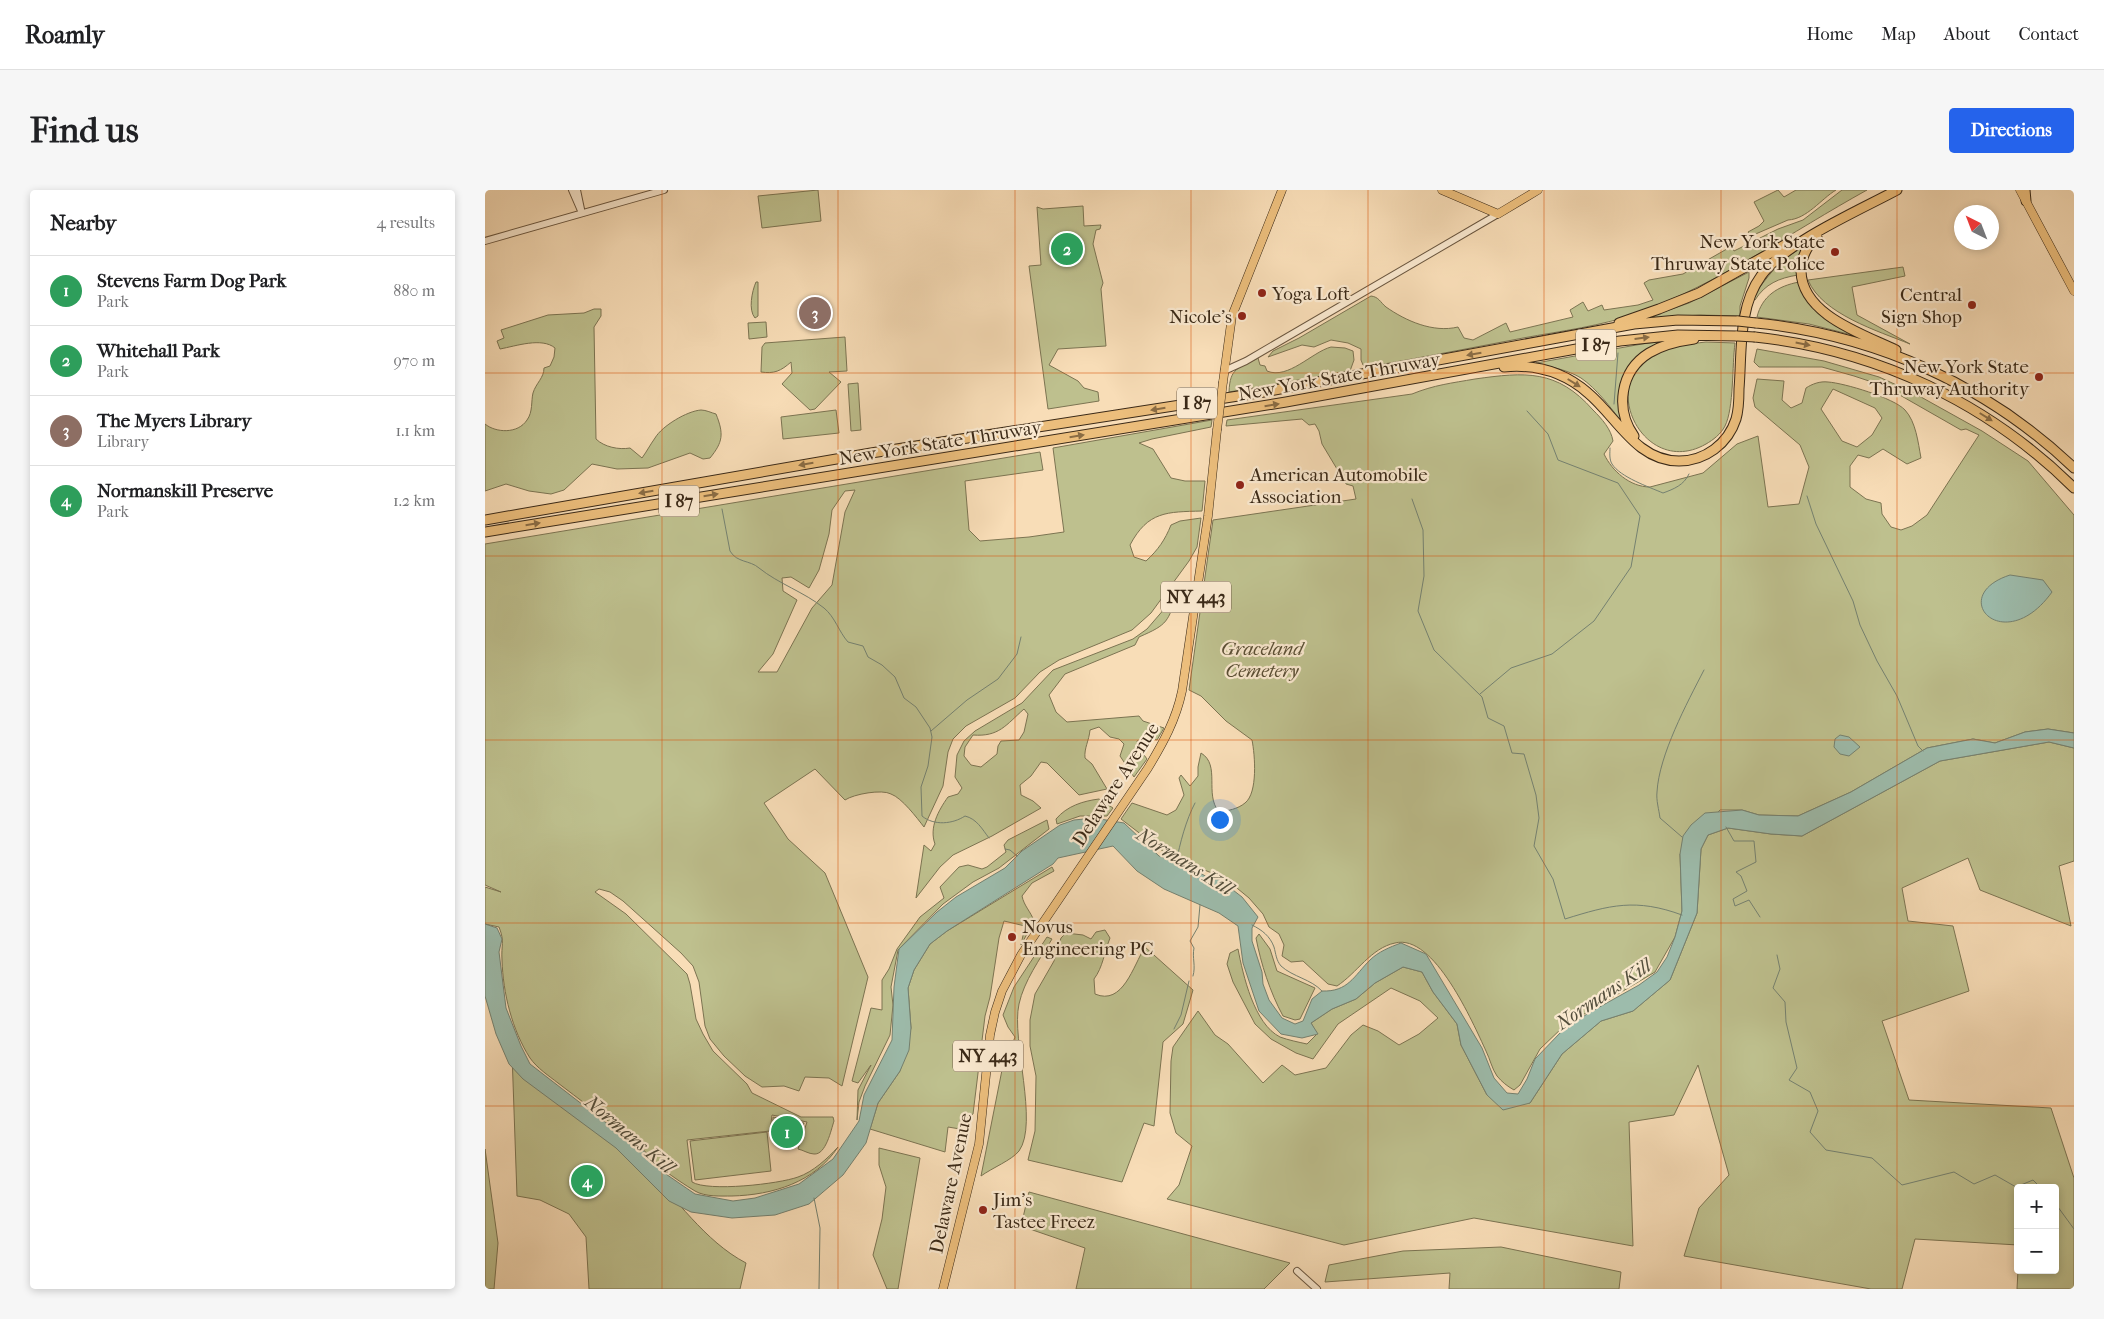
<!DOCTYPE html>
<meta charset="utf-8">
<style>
:root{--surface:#fff;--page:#f6f6f6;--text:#202124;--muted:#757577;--line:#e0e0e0;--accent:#2563eb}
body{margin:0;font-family:"IM FELL French Canon",serif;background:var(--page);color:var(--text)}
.controls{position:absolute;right:15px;bottom:15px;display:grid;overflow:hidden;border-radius:5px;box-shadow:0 2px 8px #0003}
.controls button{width:45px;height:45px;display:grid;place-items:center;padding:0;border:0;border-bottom:1px solid var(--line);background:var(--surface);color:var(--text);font:25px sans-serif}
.compass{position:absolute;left:1469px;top:15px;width:45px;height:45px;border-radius:50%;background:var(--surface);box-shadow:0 2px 8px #0003;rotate:318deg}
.you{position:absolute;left:734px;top:629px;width:18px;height:18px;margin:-12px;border:4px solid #fff;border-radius:50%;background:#1a73e8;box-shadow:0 0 0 8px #1a73e833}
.badge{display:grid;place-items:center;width:32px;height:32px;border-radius:50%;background:var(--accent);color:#fff;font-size:16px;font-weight:700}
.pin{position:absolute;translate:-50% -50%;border:2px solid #fff;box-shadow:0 1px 5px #0006}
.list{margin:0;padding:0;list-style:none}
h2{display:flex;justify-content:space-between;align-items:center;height:65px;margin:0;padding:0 20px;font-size:21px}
h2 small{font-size:16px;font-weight:400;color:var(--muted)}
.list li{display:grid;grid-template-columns:32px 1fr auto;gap:15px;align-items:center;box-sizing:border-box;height:70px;padding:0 20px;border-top:1px solid var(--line)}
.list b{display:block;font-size:19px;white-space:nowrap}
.list p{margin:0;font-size:16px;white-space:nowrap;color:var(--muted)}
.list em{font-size:16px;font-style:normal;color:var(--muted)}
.map{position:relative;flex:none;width:1589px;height:1099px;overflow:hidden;border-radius:5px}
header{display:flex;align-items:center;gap:30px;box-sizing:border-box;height:70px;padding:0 25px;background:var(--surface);border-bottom:1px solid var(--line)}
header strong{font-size:24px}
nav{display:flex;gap:28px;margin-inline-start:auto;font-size:18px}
.intro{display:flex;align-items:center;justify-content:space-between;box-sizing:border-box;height:120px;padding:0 30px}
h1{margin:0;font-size:35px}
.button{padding:12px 22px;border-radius:5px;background:var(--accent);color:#fff;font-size:18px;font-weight:700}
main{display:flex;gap:30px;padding:0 30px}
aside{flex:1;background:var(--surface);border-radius:5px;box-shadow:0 2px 8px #0003}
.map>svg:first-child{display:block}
</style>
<header>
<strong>Roamly</strong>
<nav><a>Home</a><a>Map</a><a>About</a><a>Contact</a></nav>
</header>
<div class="intro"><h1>Find us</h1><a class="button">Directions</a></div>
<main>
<aside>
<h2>Nearby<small>4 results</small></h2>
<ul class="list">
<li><span class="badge" style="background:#2e9e5b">1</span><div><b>Stevens Farm Dog Park</b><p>Park</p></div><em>880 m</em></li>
<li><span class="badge" style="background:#2e9e5b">2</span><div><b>Whitehall Park</b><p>Park</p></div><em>970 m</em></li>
<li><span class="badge" style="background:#8d6e63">3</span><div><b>The Myers Library</b><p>Library</p></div><em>1.1 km</em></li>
<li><span class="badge" style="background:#2e9e5b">4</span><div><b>Normanskill Preserve</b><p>Park</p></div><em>1.2 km</em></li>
</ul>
</aside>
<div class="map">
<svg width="1589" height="1099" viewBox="0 0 1589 1099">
<rect width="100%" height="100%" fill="#f8ddb7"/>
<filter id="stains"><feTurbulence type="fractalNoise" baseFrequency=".004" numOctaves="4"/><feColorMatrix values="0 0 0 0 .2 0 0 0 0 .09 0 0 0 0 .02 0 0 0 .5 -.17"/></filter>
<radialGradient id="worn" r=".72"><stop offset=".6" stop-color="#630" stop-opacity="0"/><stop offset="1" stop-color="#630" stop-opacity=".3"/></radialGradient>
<!-- green -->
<path fill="#bec08e" stroke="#7c7452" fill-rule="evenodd" d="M333,0L336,31L277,38L273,6Z
M1293,0L1299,7L1311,0H1351C1336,9 1322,29 1303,30L1266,46L1263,42L1274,36L1279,31L1269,12Z
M1357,0H1382C1306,42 1235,93 1153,123C1117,136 1076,141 1038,148C986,158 934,168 882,177L878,175L876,170V159L863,153L846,150L829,157L817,155L783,167L788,161L814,148L886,106C894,107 895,112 901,117C921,131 948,143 973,137L979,148L988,150L1021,133L1025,142L1088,127L1085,120L1098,112L1103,121L1117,115L1119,120L1153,115L1168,110L1159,93L1164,90L1198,84L1247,56L1249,61L1293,39L1318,30Z
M598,16L599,36L616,35L615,39L611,40L608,54L618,93L616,99L621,156L573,159L564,175L593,191L599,198L613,202L614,211L563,219L544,76L556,75L552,17L558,19Z
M1320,56L1313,85C1294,88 1280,94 1270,110L1267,109C1281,87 1296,68 1320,56Z
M1418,77L1420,86L1367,97L1372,125L1425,154C1393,141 1337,124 1323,90Z
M1264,82V88L1255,116V126L1215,125L1158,129L1204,113Z
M271,92H273V126L270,128C263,120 267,101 271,92Z
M1314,92L1318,102L1368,142L1367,145L1324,134L1272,127C1277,106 1293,96 1314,92Z
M109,119H116V126L109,137L111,249C119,257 134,260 145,258L157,268C162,261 165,255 170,248C177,236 202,221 216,220C221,220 227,223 231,224C239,244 238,252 225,268L218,269L205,263L163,278L132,279L107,274L79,300L66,304L44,301L21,294L0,301V234C11,243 33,244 42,230C48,222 46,211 48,203C51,193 59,188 59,178L65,176L69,167L70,158C57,147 31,156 15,159L12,151L19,148L16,140L63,125L99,123Z
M281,132L282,147L264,149L263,133Z
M360,147L362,181L344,182L356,192L330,219L325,220L297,194L307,183L306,172C296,181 289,184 276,182L277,157L280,153Z
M1188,150C1150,177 1126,179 1137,232C1125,217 1112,199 1096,188C1083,180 1066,177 1051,173L1157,154Z
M1221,152L1250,153C1247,175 1249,218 1240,236C1236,244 1228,250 1221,254C1160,289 1111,194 1169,164C1185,156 1204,154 1221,152Z
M846,157L860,158L868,161L869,170L865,181L744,202C745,177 753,179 773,168L775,175L780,176L782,181C803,190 827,162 846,157Z
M1272,159L1339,171L1394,187L1427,202L1497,241L1543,271L1589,325V543L1563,539L1540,542L1510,553L1488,549L1442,558L1366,602L1313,626L1274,625L1257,620H1235L1195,664L1197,721L1190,747L1170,782L1079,836L1055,859L1035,895L1029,900C1022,896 1017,892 1012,886C1007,879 1005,869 1001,861C988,833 949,743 910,753C886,758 872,783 852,796L843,794L818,771L806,772L797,766L799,755L794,744L784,737L778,724L764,708L747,694L734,686L683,665L636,629L647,613L682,625L691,620L699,605L694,588L696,585L705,596L713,586V577L716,563C736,575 719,604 734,622C742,621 753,619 760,613C773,603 770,565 767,550L741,531L716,506L704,500L728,330L871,309L868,296L861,294L837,254L834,241L830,234L824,235L817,229L741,236L742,230L927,204C949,195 967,193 990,189C1040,182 1072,179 1108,220C1117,229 1126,239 1128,251L1119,264C1127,281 1145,297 1165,297L1218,283L1252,254L1273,246L1283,317L1314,314L1324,277L1315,255L1270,217L1268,208L1272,189L1299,191L1297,210L1306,218L1317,213L1321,198C1327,194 1335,191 1343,192C1359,193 1409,208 1420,220C1431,232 1433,252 1436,268L1422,274L1398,259L1384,268L1373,265L1365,276V297L1381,309L1396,313L1397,324L1406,337L1416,340L1427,336L1442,325L1494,245L1481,239L1476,240L1399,196L1369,186L1337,177H1274L1269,172ZM1348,199L1390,218L1397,228L1387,245L1372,257L1357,251L1336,219Z
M373,193L376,240L366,241L363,194Z
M351,220L354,243L298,249L296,227Z
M727,230L726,237L667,249L654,253L668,259L686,288L700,291H720L717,321C682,322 663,321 645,355L649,367L661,371C673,360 680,350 686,335L695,331L716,328L712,357L704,371L666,423L647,440L574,470L555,482L530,508L481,536L468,549L463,562L458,596L439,637C432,628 417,608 406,604C397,599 369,604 360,610L330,579L279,613L303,649L340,683L383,787L357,896L344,888L320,887L314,901L299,896L277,897L260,886L239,866L225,849L220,836L214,792L208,776L196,763L138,711L125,702L114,699L110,702L141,724L202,784L205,794L211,829L218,844L228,861L262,894L267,903L316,927H348L349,931C346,940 341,965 329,964C324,964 318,960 313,959L322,932L287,925L285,941L202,950L207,992C223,1002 294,994 313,987C328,982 343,968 353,957C330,992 288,1005 247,1006C236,1006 220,1007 210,1001C200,995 188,987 179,980C164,967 153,952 137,941C115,925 94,909 73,893C64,886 52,878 45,868C27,840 18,803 17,770C16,755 20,752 14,737L0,734V697L16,702L0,695V354L555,262L558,280L480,291L484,340L495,351L544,347L579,342L568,258ZM370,300L360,322L347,395L327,418L292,482H273L288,464L312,410L298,401L297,388L306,387L324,398L334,380L344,344L347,320L360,301Z
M693,403C682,432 684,434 654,447L650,455L580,484L564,505L571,522L582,532L654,526L658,531L679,538L672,550L660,548L652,551L654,558L662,569L649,587L635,566L639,554L634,549L625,547L614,537L605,540C604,551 599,558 600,568L607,574L622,599L594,605L562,573L556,572L546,586L535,595L536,605L548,611L556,618L507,646L468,665L455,677L431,708L439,655L446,661L450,654C444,638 453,621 463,607L473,604L477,598L470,587L472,565L479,551L490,541L537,513L568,480L648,449L662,439ZM539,519L543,524L539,542L534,550L516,551L513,556L512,564L496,577L486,575L479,566L480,557L488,545C514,547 521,535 539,519Z
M1564,552L1589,558V671L1574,676L1586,736L1495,700L1483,668L1417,698L1423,731L1468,736L1484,801L1397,831L1424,910L1566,918L1589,988V1099H1532L1533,1080H1570V998H1533V1055L1430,1049L1417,1099H1386L1199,1066L1214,1018L1244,985L1213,875L1189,925L1144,932L1148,1056L989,1028L859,1055L682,1009L694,995L707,956L691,943L685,923L686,871L688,857L713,821L730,845L743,854L778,893L797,875L810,885L841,878L866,845L878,835L893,841L914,855L934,844L953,828L935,811L906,798L853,834L828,869L811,863L786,849L770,834L748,792L742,774L745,763L753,759C758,785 769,834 795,847C803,850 813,852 822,854L832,844L826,833L847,819L871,809L890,793L918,777L937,782L948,802L972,834L976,855L1002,905L1045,913L1077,864L1116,831L1148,821L1185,790L1212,723L1216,659L1223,645L1243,638L1286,644L1317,646L1455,571Z
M614,609L628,618L622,626H595L572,634L571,629C582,616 598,611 614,609Z
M562,630L564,639L514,678L488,692L458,714L413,760L406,797L408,815L405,845L380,896L374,912L372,930L373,900L386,875L373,893L367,891L386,818L397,820V790L404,779L412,759L435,727L459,708L455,697L474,677L483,675L497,679L502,677L521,662L519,655L523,650Z
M567,677L569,681L547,693L537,706C539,716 546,722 549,731L536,755L540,736L519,731L514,748L505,807L500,826L488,924L475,934V939L463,937L460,962L385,939L393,913L415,881L426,838L423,798L429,780L445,754L462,741Z
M620,740L625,748C619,763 618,777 609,789L610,804C638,816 648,776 660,757L708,800L698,834L678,852L669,936L659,933L637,992L543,970L550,941L551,886L545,856V830L550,804L569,771L576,748L581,743L598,745L606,749L611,742Z
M774,744L785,759L792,781L830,798L815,829L810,830L798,826C785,802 776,774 771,748Z
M562,747L567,749C555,769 539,791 534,814C526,850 554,933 534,961C527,970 507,978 496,986L517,880L530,847L523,837L518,825L529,797Z
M27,863C71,900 117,936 158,976C192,1008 219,1051 261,1073L255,1099H104L101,1047L84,1024L55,1010L32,1006Z
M288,927L319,933L311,957L287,951Z
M282,942L286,981L210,990L205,951Z
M394,958L435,968L413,1099H402L388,1065L397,1029L401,997L394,975Z
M0,959L13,1053L9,1099H0Z
M544,1002L805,1073L779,1099H591L600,1058L536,1036Z
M1016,1057L1136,1082L1134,1099H964L965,1083L840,1092L844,1075L918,1061Z"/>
<!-- water -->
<path fill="#9dbcac" stroke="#758170" d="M1525,385L1558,390L1567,402C1519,469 1460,406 1525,385Z
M1563,539L1589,543V558L1564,552L1455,571L1317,646L1286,644L1243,638L1223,645L1216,659L1212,723L1185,790L1148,821L1116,831L1077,864L1045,913L1018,920L1002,905L976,855L972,834L948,802L937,782L918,777L890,793L871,809L847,819L826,833L833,844L817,848L796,844L774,821L758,773L753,736L734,723L679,699L652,681L628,656L573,668L568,674L462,741L445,754L429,780L423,798L426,838L424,860L415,881L393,913L381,953L358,985L324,1014L290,1025L247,1028L206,1022L184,1011L131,958L38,889L24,874L11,844L0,806V734L12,738L17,749L14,762L21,818L36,856L45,874L120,932L150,951L175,980L210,1004L248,1011L270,1008L314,994L348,969L374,931L379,905L407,850L409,797L414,759L452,722L471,707L520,678L537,661L575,635L589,630L609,628L639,633L674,666L710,680L722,687L735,690L757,707L773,727L767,738V751L777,782L778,794L784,810L797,828L810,834L818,831L827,809L837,801C863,802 869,786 885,770C893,762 905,757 916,753L941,764L997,858L1009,888L1022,903L1033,904L1042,889L1050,869L1075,843L1102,824L1154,795L1172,782L1182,767L1190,747L1197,721L1195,664L1198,646L1206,635L1220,623L1257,620L1274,625L1313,626L1366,602L1442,558L1488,549L1510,553L1540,542Z
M1355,545L1364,547L1375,557L1364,566L1355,564L1349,557L1350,549Z"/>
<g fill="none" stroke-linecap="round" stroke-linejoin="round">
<!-- stream -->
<path stroke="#758170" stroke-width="1" d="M1129,214L1133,163
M1125,258C1125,263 1124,269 1127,274C1135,287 1164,297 1178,303C1189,299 1199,295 1204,284
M1322,306L1331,334L1368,411L1375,435L1392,471L1412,506L1433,556L1438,561
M927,309L938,340L939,386L933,421L949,460L997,507L1003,528L1019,536L1027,563L1039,564L1051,605L1054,628L1049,656L1068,689L1080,729C1125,715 1151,708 1197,725
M237,319L245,361C252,373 265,370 274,378C294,394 319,402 339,418C350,427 354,442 363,452L378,456L383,467L397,475L410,487L419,508L431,517L445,538L447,547L443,576L436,597L437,626C449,636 468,634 480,626C492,629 497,639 504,648
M995,504L1026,478L1067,464L1109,431L1146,377L1155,326L1133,293L1073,270L1063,244L1042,221
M446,541L482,510L513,489L532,464L536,447
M1241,637L1249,651H1269L1271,672L1251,682L1256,686L1262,701L1248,709L1250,716L1264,710L1275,727
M1197,647L1175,628C1174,620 1171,610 1172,602C1174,565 1202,513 1219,480
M520,659L525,660L532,666
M691,673C695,653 701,630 710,613
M767,735C777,740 785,746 789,757C791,764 791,770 796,776C808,787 826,789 837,801
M1292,765L1295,779L1288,798L1300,812L1301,832L1312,878L1304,890L1325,902L1333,921L1325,942L1341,960L1387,968L1417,995L1469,982L1489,994L1510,985L1531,997L1548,990L1556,998
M708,786C711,776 707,768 709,758L705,751L713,737L715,715
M689,839L696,825L704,791
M329,1008L335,1038L334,1099
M1570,1013L1589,1039"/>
<!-- minor casing -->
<g stroke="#6a563f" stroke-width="8">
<path id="minor" d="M87,0L97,23
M92,0L96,19
M0,51L179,0
M739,181L761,171L1013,24
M812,1081L832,1099"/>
</g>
<!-- major casing -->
<g stroke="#3a2917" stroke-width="9">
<path id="major" d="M957,0L1013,24L1053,0
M1535,0L1589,101
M738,192L747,126L797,0
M458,1099L494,954L505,845L510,822L517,801L536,765L663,578C678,553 691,530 697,501L723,326L732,240"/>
</g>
<!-- highway casing -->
<g stroke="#3a2917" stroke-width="11">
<path id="highway" d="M1540,0L1541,11
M1332,47C1322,56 1316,67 1316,81C1317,125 1378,144 1411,160
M1134,133L1174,119L1214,103L1305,52
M1271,133C1391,145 1502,195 1589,278
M1270,147C1391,160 1502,212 1589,298
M1019,177C1050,174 1079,182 1103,203C1132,227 1151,271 1194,271C1220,271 1243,254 1251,229C1254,219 1254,209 1254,199C1257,162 1253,117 1276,86C1299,53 1375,20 1412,0
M1149,246C1130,219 1135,181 1164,163C1177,155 1194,151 1209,149
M0,330L386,263L779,202L1149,134L1193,130L1253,131
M0,342L801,212L1135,151L1193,145L1252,146"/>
</g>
<!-- minor -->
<use href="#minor" stroke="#fae9d0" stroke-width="6"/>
<!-- major -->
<use href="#major" stroke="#ecbe7c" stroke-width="8"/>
<!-- highway -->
<use href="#highway" stroke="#ecbe7c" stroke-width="9"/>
<!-- major-bridge casing -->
<g stroke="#3a2917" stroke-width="9" stroke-linecap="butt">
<path id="major-bridge" d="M732,240L738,192"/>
</g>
<!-- highway-bridge casing -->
<g stroke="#3a2917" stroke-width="11" stroke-linecap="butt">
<path id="highway-bridge" d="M1253,131L1271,133
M1252,146L1270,147"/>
</g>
<!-- major-bridge -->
<use href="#major-bridge" stroke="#ecbe7c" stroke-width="8"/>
<!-- highway-bridge -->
<use href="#highway-bridge" stroke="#ecbe7c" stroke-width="9"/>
</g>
<!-- one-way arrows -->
<defs><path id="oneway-solid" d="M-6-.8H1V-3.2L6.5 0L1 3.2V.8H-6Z" transform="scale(1.25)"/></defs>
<g fill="#8a6c44">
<use href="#oneway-solid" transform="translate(1157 148) rotate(-7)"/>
<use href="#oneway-solid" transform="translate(1318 154) rotate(11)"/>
<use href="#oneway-solid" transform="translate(989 164) rotate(170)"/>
<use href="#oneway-solid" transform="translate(1089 193) rotate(32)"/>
<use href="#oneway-solid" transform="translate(787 215) rotate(-9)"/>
<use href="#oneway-solid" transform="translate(673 219) rotate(171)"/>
<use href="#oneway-solid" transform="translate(1501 227) rotate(32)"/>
<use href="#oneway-solid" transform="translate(592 246) rotate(-9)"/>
<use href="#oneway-solid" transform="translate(321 274) rotate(170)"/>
<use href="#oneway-solid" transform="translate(161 302) rotate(170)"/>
<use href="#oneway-solid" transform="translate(226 305) rotate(-9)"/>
<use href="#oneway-solid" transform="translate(48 334) rotate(-9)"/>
</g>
<!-- grid -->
<path fill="none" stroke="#d7540d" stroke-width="1" stroke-opacity="0.55" d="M177,0V1099M353,0V1099M530,0V1099M706,0V1099M883,0V1099M1059,0V1099M1236,0V1099M1412,0V1099M0,183H1589M0,366H1589M0,550H1589M0,733H1589M0,916H1589"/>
<!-- markers -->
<g fill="#8f2418" stroke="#fae9d0" stroke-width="2">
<circle cx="1350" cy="62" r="5"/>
<circle cx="777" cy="103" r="5"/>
<circle cx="1487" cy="115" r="5"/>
<circle cx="757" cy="126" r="5"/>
<circle cx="1554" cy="187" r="5"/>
<circle cx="755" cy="295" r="5"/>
<circle cx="527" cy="747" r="5"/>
<circle cx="498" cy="1020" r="5"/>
</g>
<g text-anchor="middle" stroke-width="4.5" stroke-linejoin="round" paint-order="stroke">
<!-- shield labels -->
<g fill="#fae9d0" stroke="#74634e" stroke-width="1">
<rect x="1091" y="139.5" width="40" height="31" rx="4"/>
<rect x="692" y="197.5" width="40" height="31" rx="4"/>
<rect x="174" y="295.5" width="40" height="31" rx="4"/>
<rect x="676" y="391.5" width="70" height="31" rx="4"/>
<rect x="468" y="850.5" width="70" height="31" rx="4"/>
</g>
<g font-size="18" font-weight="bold" fill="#3a2917">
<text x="1111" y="161">I 87</text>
<text x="712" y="219">I 87</text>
<text x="194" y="317">I 87</text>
<text x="711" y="413">NY 443</text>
<text x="503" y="872">NY 443</text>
</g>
<!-- poi labels -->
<g font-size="19" fill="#3a2917" stroke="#fae9d0" text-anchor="end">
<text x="1340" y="58">New York State<tspan x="1340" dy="22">Thruway State Police</tspan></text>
<text x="787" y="110" text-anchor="start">Yoga Loft</text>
<text x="1477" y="111">Central<tspan x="1477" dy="22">Sign Shop</tspan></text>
<text x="747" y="133">Nicole's</text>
<text x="1544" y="183">New York State<tspan x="1544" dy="22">Thruway Authority</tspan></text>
<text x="765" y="291" text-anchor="start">American Automobile<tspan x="765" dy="22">Association</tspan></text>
<text x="537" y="743" text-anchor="start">Novus<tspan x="537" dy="22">Engineering PC</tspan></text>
<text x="508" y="1016" text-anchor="start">Jim's<tspan x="508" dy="22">Tastee Freez</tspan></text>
</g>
<!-- street labels -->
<g font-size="19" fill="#3a2917" stroke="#fae9d0">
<text transform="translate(854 186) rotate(-10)" y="7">New York State Thruway</text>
<text transform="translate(455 252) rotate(-9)" y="7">New York State Thruway</text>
<text transform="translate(630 594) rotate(-57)" y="7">Delaware Avenue</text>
<text transform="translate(465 993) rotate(-78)" y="7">Delaware Avenue</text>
</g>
<!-- park labels -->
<g font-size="19" font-style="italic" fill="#5b4f35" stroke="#fae9d0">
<text x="777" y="465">Graceland<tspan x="777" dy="22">Cemetery</tspan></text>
</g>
<!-- water labels -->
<g font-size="20" font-style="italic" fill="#534e3c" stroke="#fae9d0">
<text transform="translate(700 671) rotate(32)" y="7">Normans Kill</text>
<text transform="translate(1118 804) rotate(-34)" y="7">Normans Kill</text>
<text transform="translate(145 944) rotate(40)" y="7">Normans Kill</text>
</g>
</g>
<rect width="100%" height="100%" filter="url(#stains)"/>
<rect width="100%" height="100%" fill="url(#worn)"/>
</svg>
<div class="controls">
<button>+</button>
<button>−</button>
</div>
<svg class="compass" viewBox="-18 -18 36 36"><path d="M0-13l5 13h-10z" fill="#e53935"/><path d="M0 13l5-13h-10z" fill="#757577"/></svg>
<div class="you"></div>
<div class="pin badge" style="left:302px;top:942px;background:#2e9e5b">1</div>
<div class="pin badge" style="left:582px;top:59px;background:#2e9e5b">2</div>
<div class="pin badge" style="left:330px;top:123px;background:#8d6e63">3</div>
<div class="pin badge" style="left:102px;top:991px;background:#2e9e5b">4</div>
</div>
</main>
